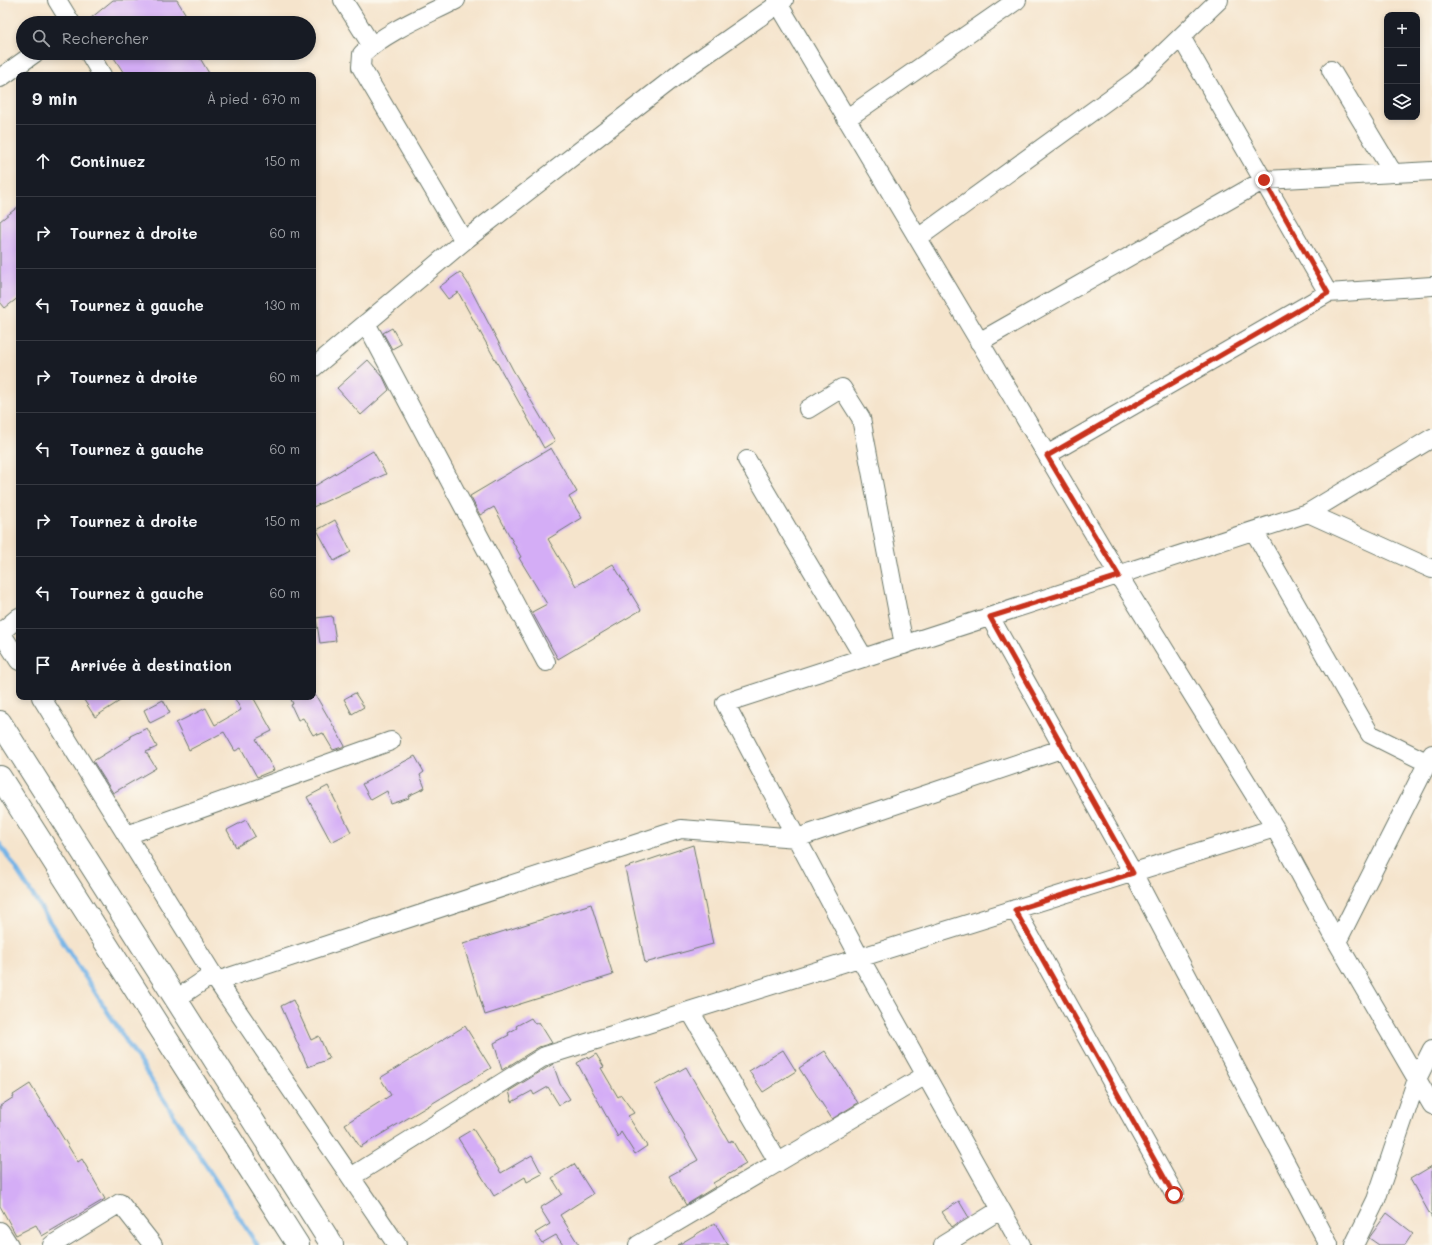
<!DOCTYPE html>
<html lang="fr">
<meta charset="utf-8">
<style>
:root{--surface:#171b24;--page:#20242c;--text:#f1f3f6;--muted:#9ea1a6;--line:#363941}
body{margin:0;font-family:Mali,sans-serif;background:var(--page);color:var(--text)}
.controls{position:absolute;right:12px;top:12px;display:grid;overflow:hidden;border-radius:8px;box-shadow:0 2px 6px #0003}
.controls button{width:36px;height:36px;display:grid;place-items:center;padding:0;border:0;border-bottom:1px solid var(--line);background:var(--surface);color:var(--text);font:20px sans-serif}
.stop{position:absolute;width:12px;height:12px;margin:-9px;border:3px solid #c8321e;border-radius:50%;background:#fff}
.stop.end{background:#c8321e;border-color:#fff;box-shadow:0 1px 4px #0008}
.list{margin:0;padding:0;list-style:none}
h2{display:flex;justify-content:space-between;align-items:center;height:52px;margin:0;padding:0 16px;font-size:17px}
h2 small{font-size:13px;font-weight:400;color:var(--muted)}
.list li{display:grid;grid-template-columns:26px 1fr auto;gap:12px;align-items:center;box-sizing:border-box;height:72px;padding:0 16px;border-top:1px solid var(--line)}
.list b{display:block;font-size:15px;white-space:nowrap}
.list em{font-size:13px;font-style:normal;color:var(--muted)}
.icon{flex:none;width:22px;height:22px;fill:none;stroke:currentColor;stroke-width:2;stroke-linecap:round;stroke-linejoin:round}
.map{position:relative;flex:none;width:1432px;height:1245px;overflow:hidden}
.search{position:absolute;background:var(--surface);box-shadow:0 2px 6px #0003;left:16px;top:16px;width:300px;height:44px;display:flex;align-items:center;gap:10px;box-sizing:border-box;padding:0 14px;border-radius:22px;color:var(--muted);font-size:15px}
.panel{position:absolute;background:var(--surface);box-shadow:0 2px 6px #0003;left:16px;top:72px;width:300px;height:628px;border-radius:8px}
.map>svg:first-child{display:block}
</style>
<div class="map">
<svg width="1432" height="1245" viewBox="0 0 1432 1245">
<rect width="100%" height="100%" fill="#fbf7ec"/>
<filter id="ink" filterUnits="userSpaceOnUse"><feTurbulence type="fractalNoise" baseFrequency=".025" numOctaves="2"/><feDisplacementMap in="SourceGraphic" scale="8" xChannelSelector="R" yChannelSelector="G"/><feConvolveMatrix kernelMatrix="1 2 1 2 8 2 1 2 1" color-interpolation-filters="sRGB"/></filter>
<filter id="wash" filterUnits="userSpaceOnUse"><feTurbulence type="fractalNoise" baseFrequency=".012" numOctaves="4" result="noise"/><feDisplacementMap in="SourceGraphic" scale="16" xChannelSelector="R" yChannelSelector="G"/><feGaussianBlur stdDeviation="0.9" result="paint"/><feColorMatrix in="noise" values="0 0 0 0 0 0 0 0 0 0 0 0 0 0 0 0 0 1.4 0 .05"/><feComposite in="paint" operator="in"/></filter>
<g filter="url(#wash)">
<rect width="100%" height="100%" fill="#f5e4cc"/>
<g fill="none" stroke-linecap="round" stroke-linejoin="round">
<!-- stream -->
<path stroke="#73b3e7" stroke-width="4.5" d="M0,844L257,1245"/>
</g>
<g id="blocks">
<!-- building -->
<path fill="#d4adf6" d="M113,0H177L191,23H85Z
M111,53H197L210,75H125Z
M19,206V297L5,308L0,302V221Z
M460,272L467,282L513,370L555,441L544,448L458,292L448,299L439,287Z
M392,328L401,344L392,349L383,333Z
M368,360L383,377L389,390L361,415L337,388Z
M551,448L577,492L569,497L582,518L548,539L576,586L613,564L641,610L558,659L532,612L547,604L519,558L521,557L494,507L480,515L470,496Z
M373,451L386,474L313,507V487Z
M335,520L351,552L334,561L317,530Z
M332,616L336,641L320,643L316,618Z
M355,693L364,707L352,714L344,699Z
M313,696H316L345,746L333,750L323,733L318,735L317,733L313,735L303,718L298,720L291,705L293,704L290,697Z
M82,697H126L95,717Z
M234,697H253L272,731L256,739L274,770L257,777L241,748L235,751L224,732L189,750L176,723L206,708L215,725L241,710Z
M163,700L170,713L150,723L144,710Z
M147,728L157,747L146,752L156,768L113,793L93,761L131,738L130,736Z
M415,756L424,772L420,775L425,788L408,796L409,798L391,804L387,791L371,800L362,784Z
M328,786L351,832L331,842L307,797Z
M246,820L255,836L236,847L227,830Z
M693,845L713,944L645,963L625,868Z
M591,904L613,975L485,1015L463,944Z
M293,1000L311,1040L319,1036L329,1059L308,1067L281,1006Z
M531,1018L535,1024L539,1022L552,1043L539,1047L502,1070L494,1043L509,1035L508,1033L517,1028L516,1026Z
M465,1026L491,1068L360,1147L345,1124L391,1095L380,1078Z
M783,1050L796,1071L763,1092L749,1071Z
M825,1051L858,1103L832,1119L799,1068Z
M596,1054L604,1067L601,1068L618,1097L621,1095L634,1113L628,1116L647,1146L635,1154L621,1132L618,1137L577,1063L587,1057L588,1059Z
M553,1064L560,1084L570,1099L559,1105L548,1087L534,1095L532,1091L512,1102L509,1091Z
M686,1067L729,1142L732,1140L746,1164L713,1183L715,1187L686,1205L669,1176L698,1160L655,1085Z
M30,1084L78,1162L82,1159L105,1199L42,1236L36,1225L16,1235L0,1206V1106L14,1097L13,1095Z
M473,1129L501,1173L532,1155L542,1174L527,1182L525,1177L494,1196L458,1138Z
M574,1164L593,1194L560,1215L579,1245H563L556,1235L542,1243L535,1233L550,1224L540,1208L562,1194L552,1178Z
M1432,1166V1218L1410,1179Z
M959,1201L968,1216L952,1227L942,1212Z
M1387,1213L1413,1233L1405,1245H1379L1369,1238Z
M715,1223L728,1245H678Z"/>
</g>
</g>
<g filter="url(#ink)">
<use href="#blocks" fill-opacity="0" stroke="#6a7769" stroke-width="1"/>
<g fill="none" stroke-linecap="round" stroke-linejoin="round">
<!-- minor casing -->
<g stroke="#6a7769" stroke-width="20">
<path id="minor" d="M57,0L71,23
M343,0L372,46
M456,0C425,16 389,30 362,54L361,67L464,241
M776,0L1119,576L1275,828L1337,942L1432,1105
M1181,37L1328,293
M89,53L102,75
M1331,70L1393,173
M0,78L35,53
M846,119L1017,0
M918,238L1137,79L1219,0
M366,323L546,662
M979,342L1264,180L1432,171
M313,368L464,241L684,70L784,0
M808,409L842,388L861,418L904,645
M1047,455L1328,293L1432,286
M747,460L864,658
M1308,513L1432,569
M1254,531L1370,734L1428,763
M990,617L1133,873L1329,1245
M0,631L19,661
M1,632L19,617
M41,697L217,981L397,1245
M127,835L391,741
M1015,909L1175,1195
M1337,942L1432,754
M217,981L681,829L797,838L1064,748
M176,999L212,975
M690,1011L778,1162
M351,1177L545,1056L1275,828
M0,1231L9,1245
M52,1245L120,1203L153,1245
M638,1245L926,1075
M943,1245L1000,1210
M1021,1245L860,958L725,703L1308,513L1432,438
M1354,1245L1376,1200L1417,1079L1432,1049"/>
</g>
<!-- highway casing -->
<g stroke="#6a7769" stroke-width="24">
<path id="highway" d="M0,722L332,1245
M0,777L298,1245"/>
</g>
<!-- minor -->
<use href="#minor" stroke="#fff" stroke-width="18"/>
<!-- highway -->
<use href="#highway" stroke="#fff" stroke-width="22"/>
</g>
</g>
<g fill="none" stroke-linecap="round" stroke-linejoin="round" filter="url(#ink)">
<!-- route -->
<path stroke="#c8321e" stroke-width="5" d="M1174,1195L1015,910L1133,873L990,617L1119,576L1047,456L1328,293L1264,180"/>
</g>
</svg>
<div class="controls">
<button>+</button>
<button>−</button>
<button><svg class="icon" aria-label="layers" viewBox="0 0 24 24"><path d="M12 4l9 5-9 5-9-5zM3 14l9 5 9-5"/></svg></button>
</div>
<div class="stop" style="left:1174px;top:1195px"></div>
<div class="stop end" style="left:1264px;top:180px"></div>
<div class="search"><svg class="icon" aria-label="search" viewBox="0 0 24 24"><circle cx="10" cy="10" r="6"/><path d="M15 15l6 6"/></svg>Rechercher</div>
<section class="panel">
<h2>9 min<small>À pied · 670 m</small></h2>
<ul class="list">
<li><svg class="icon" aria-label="ahead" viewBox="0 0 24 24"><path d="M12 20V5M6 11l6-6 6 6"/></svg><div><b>Continuez</b></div><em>150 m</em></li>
<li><svg class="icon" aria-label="right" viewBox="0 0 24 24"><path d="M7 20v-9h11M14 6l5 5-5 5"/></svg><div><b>Tournez à droite</b></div><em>60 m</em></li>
<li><svg class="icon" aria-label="left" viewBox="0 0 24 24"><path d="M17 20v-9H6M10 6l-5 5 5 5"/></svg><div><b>Tournez à gauche</b></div><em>130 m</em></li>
<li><svg class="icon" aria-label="right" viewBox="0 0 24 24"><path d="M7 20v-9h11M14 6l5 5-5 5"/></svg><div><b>Tournez à droite</b></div><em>60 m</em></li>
<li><svg class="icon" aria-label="left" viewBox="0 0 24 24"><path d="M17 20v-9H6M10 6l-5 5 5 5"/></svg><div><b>Tournez à gauche</b></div><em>60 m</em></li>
<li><svg class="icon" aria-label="right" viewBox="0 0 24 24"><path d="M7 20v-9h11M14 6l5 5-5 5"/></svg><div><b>Tournez à droite</b></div><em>150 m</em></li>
<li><svg class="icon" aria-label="left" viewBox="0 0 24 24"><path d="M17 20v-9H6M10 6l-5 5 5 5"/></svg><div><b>Tournez à gauche</b></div><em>60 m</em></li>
<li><svg class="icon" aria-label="arrive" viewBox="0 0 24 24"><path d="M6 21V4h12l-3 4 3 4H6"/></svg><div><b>Arrivée à destination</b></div></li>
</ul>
</section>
</div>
